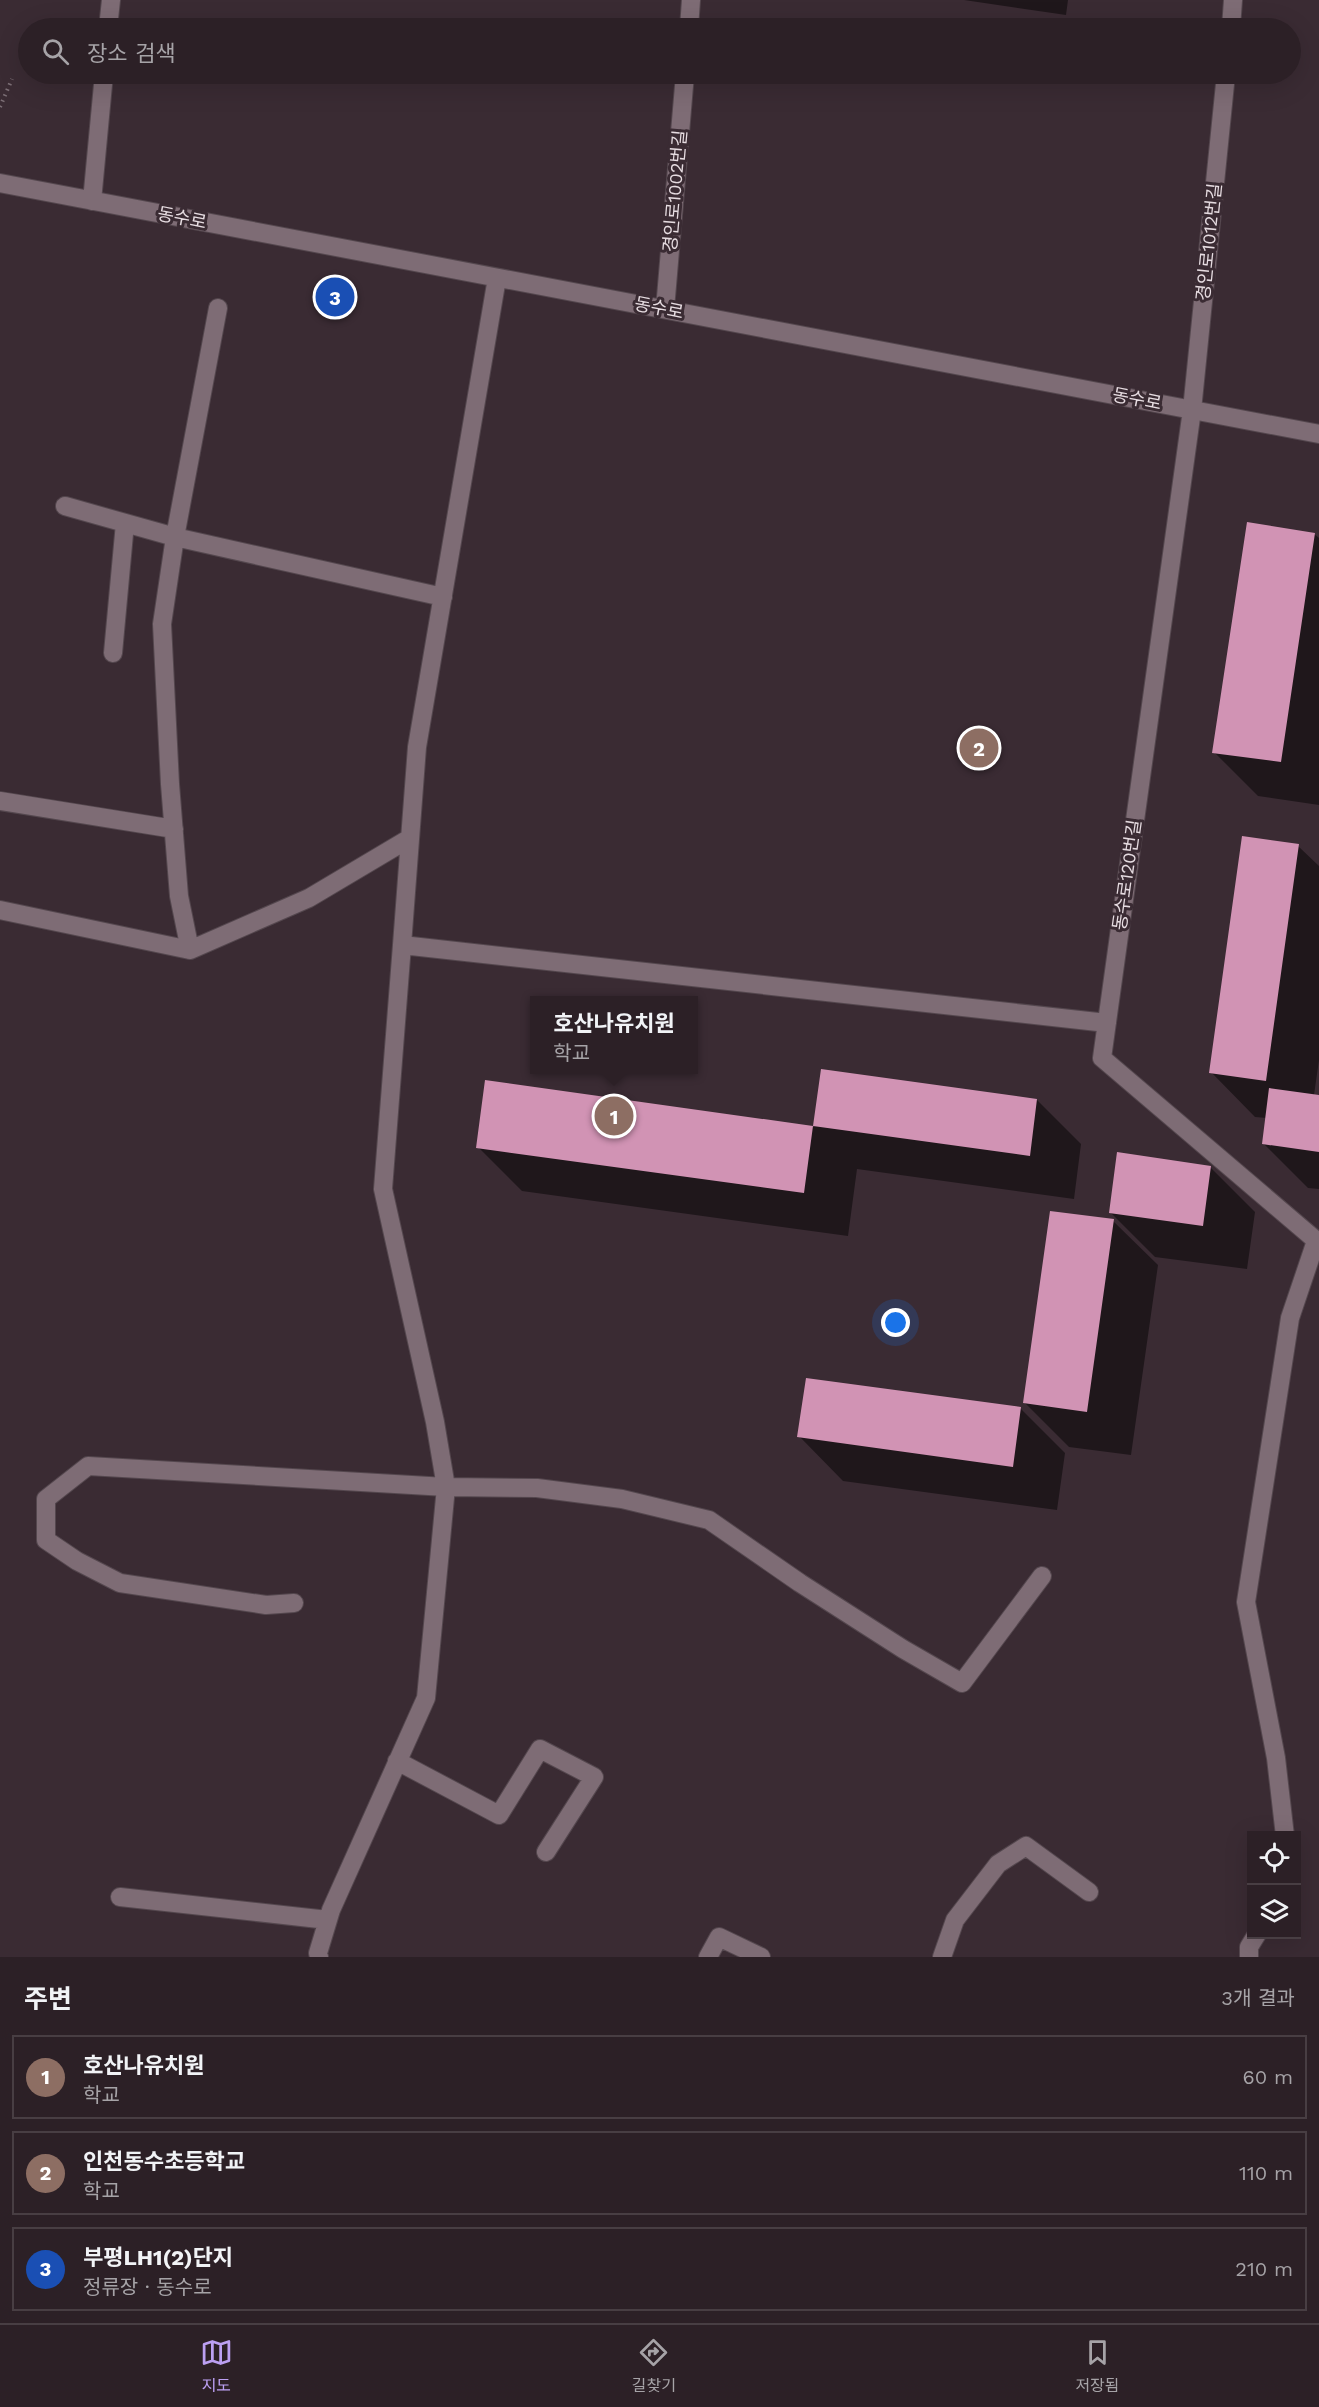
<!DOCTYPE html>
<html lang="ko">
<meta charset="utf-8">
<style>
:root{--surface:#2c2026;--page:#34282e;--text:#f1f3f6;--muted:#a6a3a7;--line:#483e43;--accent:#bca0f2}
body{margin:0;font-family:"Work Sans","Noto Sans KR",sans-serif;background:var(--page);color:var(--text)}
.controls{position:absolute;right:18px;bottom:18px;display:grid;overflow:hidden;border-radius:0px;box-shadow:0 6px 24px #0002}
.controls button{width:54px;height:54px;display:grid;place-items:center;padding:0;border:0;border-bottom:2px solid var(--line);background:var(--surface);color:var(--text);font:30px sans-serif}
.you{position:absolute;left:896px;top:1323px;width:21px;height:21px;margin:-15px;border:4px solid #fff;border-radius:50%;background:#1a73e8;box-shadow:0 0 0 9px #1a73e833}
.badge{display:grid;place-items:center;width:39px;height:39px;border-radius:50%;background:var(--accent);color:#fff;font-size:20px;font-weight:700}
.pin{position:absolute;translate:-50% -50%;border:3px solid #fff;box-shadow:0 2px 6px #0006}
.popup{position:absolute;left:530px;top:996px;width:168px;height:78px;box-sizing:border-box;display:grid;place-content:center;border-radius:0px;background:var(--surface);filter:drop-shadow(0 2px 4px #0005);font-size:20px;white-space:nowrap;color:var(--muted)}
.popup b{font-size:22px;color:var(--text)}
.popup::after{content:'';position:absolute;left:50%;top:100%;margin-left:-12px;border:12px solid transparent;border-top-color:var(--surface)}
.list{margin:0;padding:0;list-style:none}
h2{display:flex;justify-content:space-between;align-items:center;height:78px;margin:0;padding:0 24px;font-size:26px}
h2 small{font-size:20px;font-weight:400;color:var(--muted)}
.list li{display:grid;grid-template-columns:39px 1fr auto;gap:18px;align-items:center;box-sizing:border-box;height:84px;margin:0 12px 12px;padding:0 12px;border:2px solid var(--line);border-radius:0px}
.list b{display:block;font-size:22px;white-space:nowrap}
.list p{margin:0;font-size:20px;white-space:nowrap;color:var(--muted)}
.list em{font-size:20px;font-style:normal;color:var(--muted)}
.icon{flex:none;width:33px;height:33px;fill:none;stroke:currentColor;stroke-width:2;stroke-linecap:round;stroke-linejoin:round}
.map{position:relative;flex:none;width:1319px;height:1957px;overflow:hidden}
.search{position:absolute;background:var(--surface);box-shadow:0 6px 24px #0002;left:18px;right:18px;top:18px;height:66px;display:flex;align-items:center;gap:15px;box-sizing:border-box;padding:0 21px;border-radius:33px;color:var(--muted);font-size:22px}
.sheet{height:366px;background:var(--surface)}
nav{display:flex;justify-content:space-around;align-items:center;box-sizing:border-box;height:84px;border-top:2px solid var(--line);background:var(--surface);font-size:16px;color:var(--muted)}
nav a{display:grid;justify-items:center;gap:3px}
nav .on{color:var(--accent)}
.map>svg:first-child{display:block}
</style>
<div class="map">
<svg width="1319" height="1957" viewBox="0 0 1319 1957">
<rect width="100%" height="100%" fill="#3a2b33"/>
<!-- shadow -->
<path fill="#0007" d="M964,0H1068L1066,15Z
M1314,534L1319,538V805L1258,796L1214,752Z
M1298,846L1319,866V1060L1314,1095L1319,1096V1189L1308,1188L1263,1143L1267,1118L1255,1117L1211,1072Z
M822,1070L1037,1100L1081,1144L1074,1199L857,1169L848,1236L522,1191L478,1147L487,1082L814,1127Z
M1210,1167L1255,1212L1247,1269L1155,1257L1110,1212Z
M1113,1221L1158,1265L1131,1455L1069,1447L1025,1403Z
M1021,1409L1065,1453L1057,1510L843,1481L799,1436Z"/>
<!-- building -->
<path fill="#d193b4" d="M1247,522L1315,533L1281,762L1212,753Z
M1242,836L1299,844L1266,1081L1209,1073Z
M821,1069L1037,1099L1030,1156L813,1126Z
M485,1080L813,1126L804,1193L476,1148Z
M1269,1088L1319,1095V1152L1262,1144Z
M1117,1152L1211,1166L1203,1226L1109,1213Z
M1050,1211L1114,1219L1087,1412L1023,1403Z
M806,1378L1021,1407L1013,1467L797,1437Z"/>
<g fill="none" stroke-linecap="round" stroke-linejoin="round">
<!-- minor casing -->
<g stroke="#54474e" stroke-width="20">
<path id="minor" d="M108,28L111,0
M689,28L691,0
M1231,28L1233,0
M1226,74L1192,410L1102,1058L1319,1243
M0,183L1319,434
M92,201L104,74
M497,278L417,747L402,945L1107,1023
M218,308L175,537L443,597
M665,309L685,74
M65,506L175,537L162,624L170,784L179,896L190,950L309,898L410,838
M113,653L125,523
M0,801L174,829
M0,910L190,950
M294,1603L266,1605L120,1583L77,1561L46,1540V1499L88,1466L446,1487L537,1488L622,1499L709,1520L800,1583L903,1649L962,1683L1042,1576
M397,1761L499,1815L540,1749L594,1777L546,1852
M1285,1836L1276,1758L1246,1602L1290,1318L1316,1241
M120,1897L328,1920
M319,1957L318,1953L331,1910L426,1698L446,1487L435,1422L383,1189L402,945
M708,1957L719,1937L761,1957
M942,1957L955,1920L998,1864L1026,1846L1089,1892
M1249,1957V1947L1257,1934"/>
</g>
<!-- path -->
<path stroke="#7b6e75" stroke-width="4" stroke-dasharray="1.5 4.5" stroke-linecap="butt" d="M0,107L12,79"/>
<!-- minor -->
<use href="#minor" stroke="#7e6c75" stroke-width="18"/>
</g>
<g text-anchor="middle" stroke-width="6" stroke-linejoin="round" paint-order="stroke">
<!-- street labels -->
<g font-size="18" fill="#e6dce1" stroke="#3a2b33">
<text transform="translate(675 191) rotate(-85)" y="6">경인로1002번길</text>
<text transform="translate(182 218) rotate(11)" y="6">동수로</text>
<text transform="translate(1209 242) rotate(-84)" y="6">경인로1012번길</text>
<text transform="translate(659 308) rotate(11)" y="6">동수로</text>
<text transform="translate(1137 399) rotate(11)" y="6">동수로</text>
<text transform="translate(1127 875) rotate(-82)" y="6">동수로120번길</text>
</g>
</g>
</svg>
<div class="controls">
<button><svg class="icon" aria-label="locate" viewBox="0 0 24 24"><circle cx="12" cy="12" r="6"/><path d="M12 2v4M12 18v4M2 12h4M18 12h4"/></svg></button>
<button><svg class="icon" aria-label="layers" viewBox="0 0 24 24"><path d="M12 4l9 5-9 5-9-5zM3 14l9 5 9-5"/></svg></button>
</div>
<div class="you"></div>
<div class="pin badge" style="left:614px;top:1116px;background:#8d6e63">1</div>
<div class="popup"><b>호산나유치원</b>학교</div>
<div class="pin badge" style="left:979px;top:748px;background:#8d6e63">2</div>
<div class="pin badge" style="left:335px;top:297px;background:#1a4fb4">3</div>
<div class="search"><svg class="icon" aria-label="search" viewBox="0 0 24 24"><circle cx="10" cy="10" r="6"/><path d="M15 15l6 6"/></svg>장소 검색</div>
</div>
<section class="sheet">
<h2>주변<small>3개 결과</small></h2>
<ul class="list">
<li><span class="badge" style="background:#8d6e63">1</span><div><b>호산나유치원</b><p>학교</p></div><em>60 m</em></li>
<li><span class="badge" style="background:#8d6e63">2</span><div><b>인천동수초등학교</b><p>학교</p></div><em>110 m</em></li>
<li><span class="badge" style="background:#1a4fb4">3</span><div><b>부평LH1(2)단지</b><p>정류장 · 동수로</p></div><em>210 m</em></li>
</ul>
</section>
<nav>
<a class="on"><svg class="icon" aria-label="map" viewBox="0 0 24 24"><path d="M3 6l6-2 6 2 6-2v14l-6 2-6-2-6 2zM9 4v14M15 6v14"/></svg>지도</a>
<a><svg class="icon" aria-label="directions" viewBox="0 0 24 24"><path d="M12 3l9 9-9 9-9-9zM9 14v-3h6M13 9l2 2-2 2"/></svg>길찾기</a>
<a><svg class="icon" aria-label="saved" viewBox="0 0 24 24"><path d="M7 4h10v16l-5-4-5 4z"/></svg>저장됨</a>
</nav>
